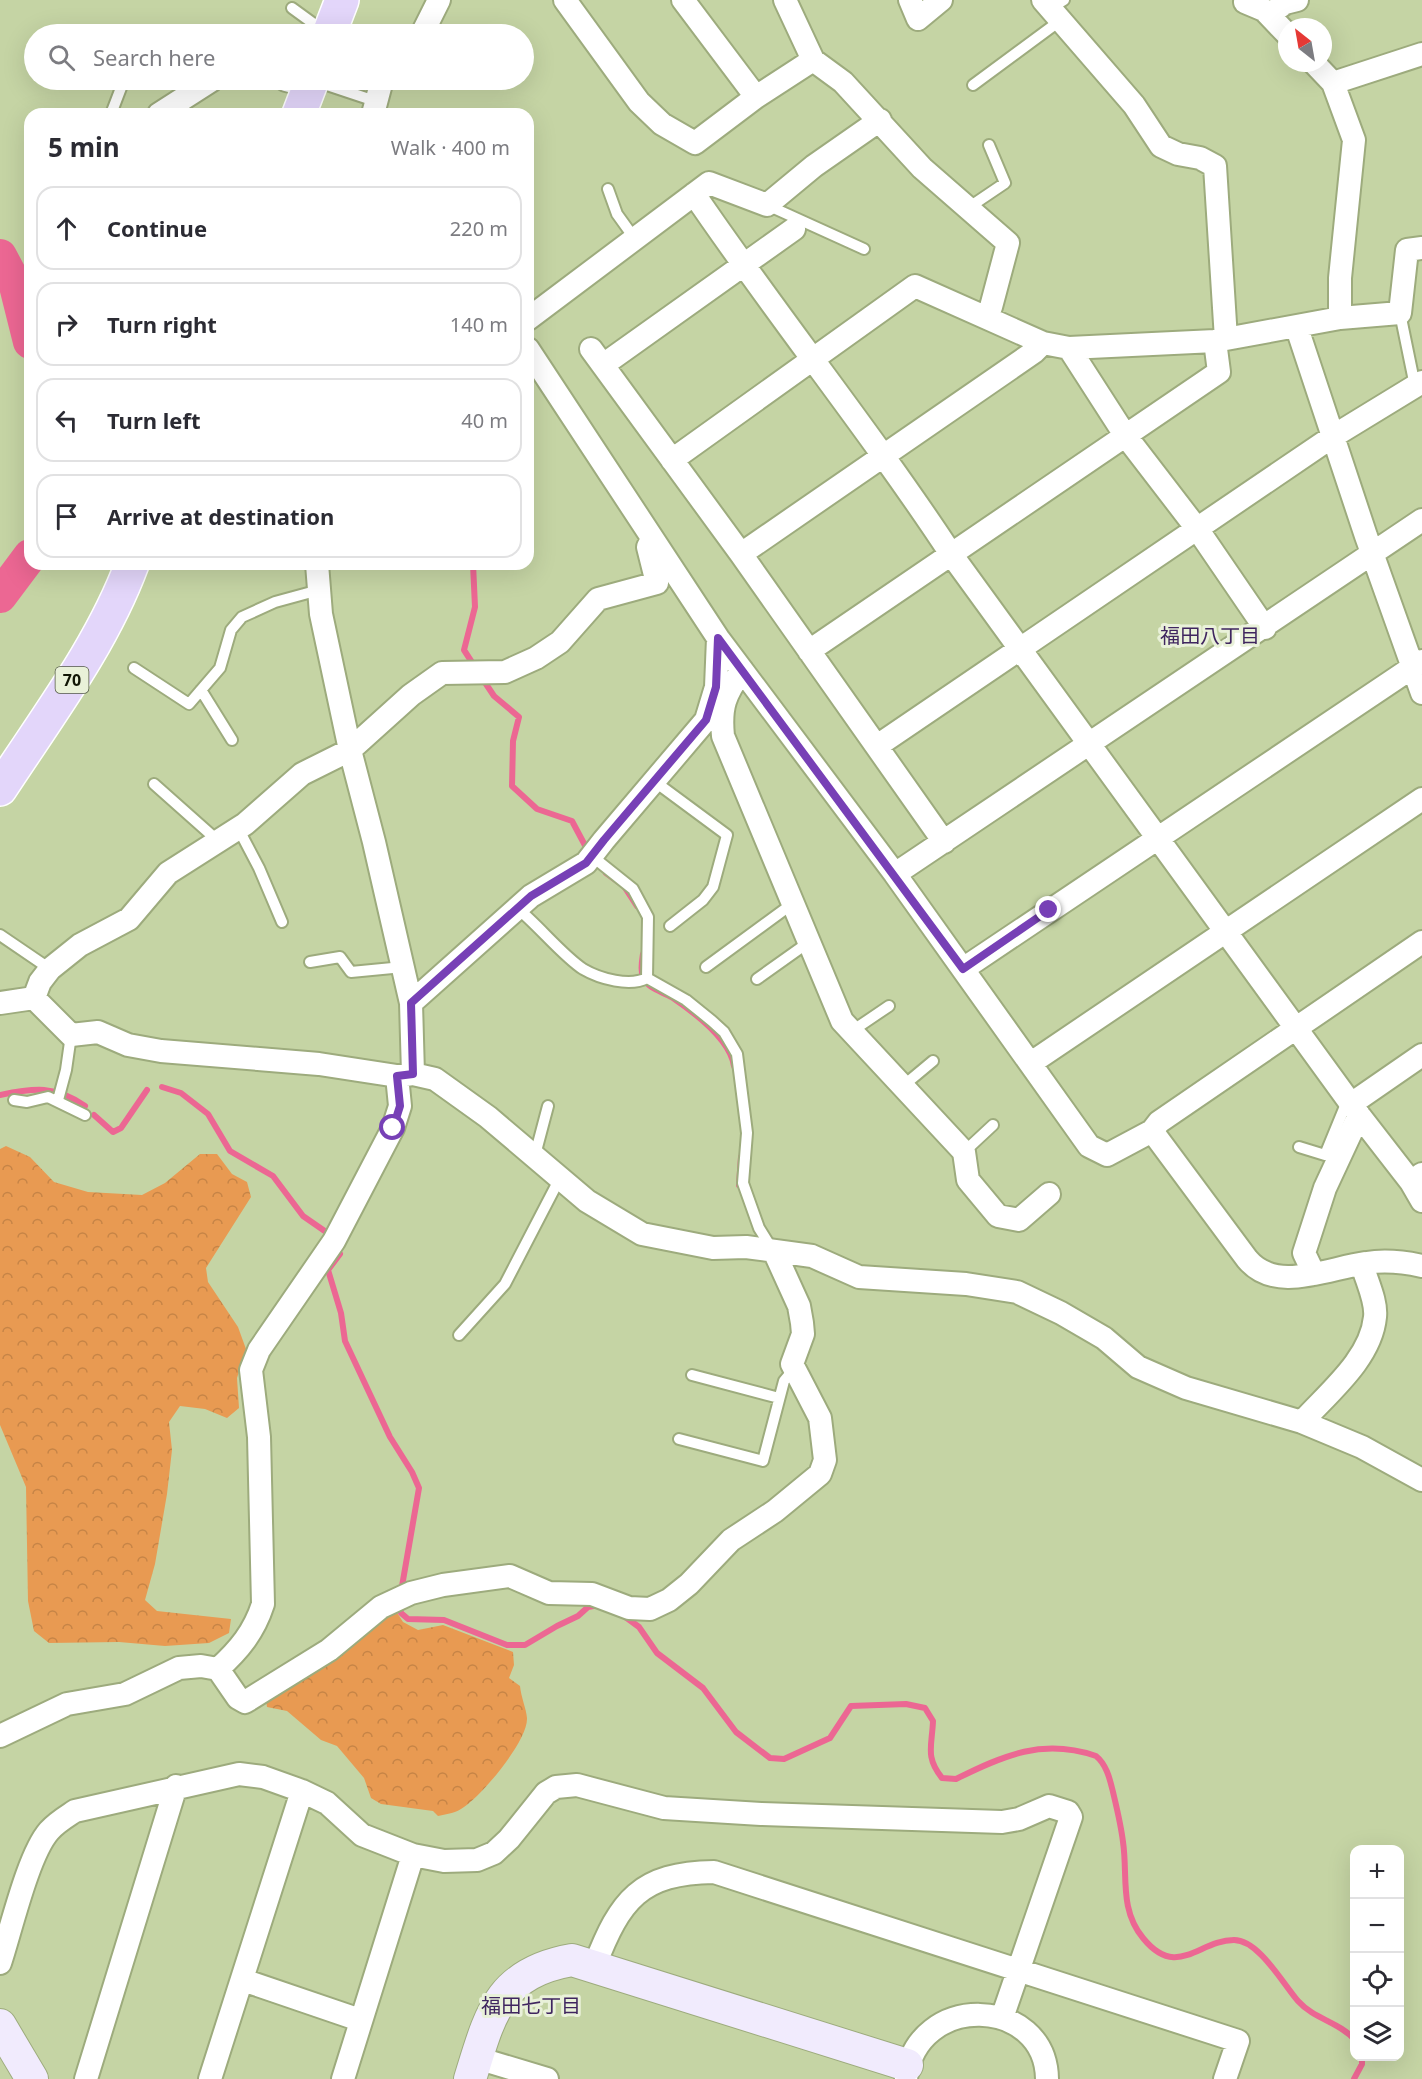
<!DOCTYPE html>
<meta charset="utf-8">
<style>
:root{--surface:#fff;--page:#f2f2f3;--text:#2b2b33;--muted:#7c7c81;--line:#e1e1e2}
body{margin:0;font-family:"Noto Sans","Noto Sans JP",sans-serif;background:var(--page);color:var(--text)}
.controls{position:absolute;right:18px;bottom:18px;display:grid;overflow:hidden;border-radius:12px;box-shadow:0 6px 24px #0002}
.controls button{width:54px;height:54px;display:grid;place-items:center;padding:0;border:0;border-bottom:2px solid var(--line);background:var(--surface);color:var(--text);font:30px sans-serif}
.compass{position:absolute;left:1278px;top:18px;width:54px;height:54px;border-radius:50%;background:var(--surface);box-shadow:0 6px 24px #0002;rotate:329deg}
.stop{position:absolute;width:18px;height:18px;margin:-14px;border:4px solid #7740b6;border-radius:50%;background:#fff}
.stop.end{background:#7740b6;border-color:#fff;box-shadow:0 2px 6px #0008}
.list{margin:0;padding:0;list-style:none}
h2{display:flex;justify-content:space-between;align-items:center;height:78px;margin:0;padding:0 24px;font-size:26px}
h2 small{font-size:20px;font-weight:400;color:var(--muted)}
.list li{display:grid;grid-template-columns:39px 1fr auto;gap:18px;align-items:center;box-sizing:border-box;height:84px;margin:0 12px 12px;padding:0 12px;border:2px solid var(--line);border-radius:18px}
.list b{display:block;font-size:22px;white-space:nowrap}
.list em{font-size:20px;font-style:normal;color:var(--muted)}
.icon{flex:none;width:33px;height:33px;fill:none;stroke:currentColor;stroke-width:2;stroke-linecap:round;stroke-linejoin:round}
.map{position:relative;flex:none;width:1422px;height:2079px;overflow:hidden}
.search{position:absolute;background:var(--surface);box-shadow:0 6px 24px #0002;left:24px;top:24px;width:510px;height:66px;display:flex;align-items:center;gap:15px;box-sizing:border-box;padding:0 21px;border-radius:33px;color:var(--muted);font-size:22px}
.panel{position:absolute;background:var(--surface);box-shadow:0 6px 24px #0002;left:24px;top:108px;width:510px;height:462px;border-radius:18px}
.map>svg:first-child{display:block}
</style>
<div class="map">
<svg width="1422" height="2079" viewBox="0 0 1422 2079">
<defs>
<pattern id="forest-crowns" width="20" height="18" patternUnits="userSpaceOnUse" patternTransform="scale(1.5)"><rect width="20" height="18" fill="#e89a52"/><path d="M2 6a3 3 0 1 1 6 0M12 15a3 3 0 1 1 6 0" fill="none" stroke="#c68446"/></pattern>
</defs>
<rect width="100%" height="100%" fill="#c5d4a4"/>
<!-- forest -->
<path fill="url(#forest-crowns)" d="M6,1146L30,1157L54,1182L88,1192L142,1195L165,1183L200,1154H217L232,1174L247,1182L251,1197L206,1268L208,1282L238,1327L246,1349L237,1378L239,1408L227,1418L205,1409L180,1406L169,1422L172,1450L167,1494L155,1564L145,1600L157,1611L231,1619L229,1633L209,1643L165,1646L119,1642L49,1643L34,1631L28,1601L26,1487L0,1425V1149Z
M396,1611L403,1622L418,1630L443,1625L513,1652L514,1665L509,1678L520,1686C521,1697 526,1708 527,1718C528,1741 482,1795 464,1807C456,1813 448,1814 438,1816L433,1811L381,1804L371,1798L364,1778L337,1746L321,1740L287,1711L267,1707L266,1700L355,1636Z"/>
<g fill="none" stroke-linecap="round" stroke-linejoin="round">
<!-- stream -->
<path stroke="#ec6793" stroke-width="6" d="M473,564L475,607L464,650L475,667
M482,678L494,696L519,717L513,741L512,786L537,809L572,821L588,851
M606,873L624,886L637,906
M643,954C642,961 640,970 643,977C649,990 662,991 673,998C695,1013 730,1039 734,1066
M162,1087L181,1093L208,1114L230,1151L273,1176L303,1216L329,1234
M0,1095C34,1088 55,1085 85,1106
M94,1115L113,1132L121,1128L147,1090
M739,1185L741,1157
M340,1254L328,1270L341,1313L345,1341L390,1437L412,1472L419,1488L401,1592
M400,1603L401,1613L408,1619L444,1620L507,1645H525L557,1626L578,1616L588,1607L599,1605
M624,1616L639,1627L657,1653L703,1688L736,1732L770,1758L784,1759L830,1738L851,1706L906,1704L925,1708L933,1721C932,1746 925,1757 942,1778L956,1779C1004,1755 1043,1738 1096,1756C1107,1765 1110,1780 1113,1792C1117,1809 1121,1825 1123,1842C1128,1875 1119,1909 1143,1938C1177,1980 1199,1940 1234,1940C1259,1940 1283,1984 1298,2001C1314,2019 1339,2022 1354,2039
M1354,2079L1362,2064V2056"/>
<!-- river -->
<path stroke="#ec6793" stroke-width="34" d="M0,256L16,286L30,342
M0,596L30,556"/>
<!-- lane casing -->
<g stroke="#9dab7d" stroke-width="14">
<path id="lane" d="M292,8L325,32
M1051,8L1064,0
M315,81L375,101
M973,85L1061,20
M111,114L124,80
M608,189L617,214L635,239
M767,205L864,249
M968,208L1005,183L989,145
M1400,313L1415,386
M134,668L189,704L220,668L231,630L242,617L275,602L319,590
M201,690L232,740
M654,781L727,835L713,887L703,900L670,926
M154,784L217,840
M238,828L259,868L282,922
M593,857L633,889L648,917L647,978L686,1000L712,1021L724,1032L737,1054L747,1133L743,1183L759,1228L772,1249
M517,908C538,925 563,956 583,969C600,979 630,987 647,978
M0,935L50,969
M310,962L340,957L351,972L403,967
M706,967L792,904
M757,979L809,942
M852,1031L889,1006
M903,1086L933,1061
M14,1100L27,1102L48,1097L85,1115
M58,1100L66,1070L71,1035
M1299,1147L1325,1155L1348,1099
M964,1152L993,1125
M535,1155L548,1106
M459,1335L505,1284L560,1178
M692,1375L779,1398
M679,1439L763,1461L784,1381L794,1369"/>
</g>
<!-- street casing -->
<g stroke="#9dab7d" stroke-width="26">
<path id="street" d="M565,0L639,102L662,124L695,143L756,97L813,60
M683,0L756,97
M785,0L813,60L843,82L922,168L1008,243L991,307
M910,0L918,19L941,0
M1043,0L1134,105L1161,146L1178,154L1200,158L1215,166L1226,339
M1245,2L1264,10L1287,34
M1269,15L1285,3L1297,0
M422,34L439,0
M1314,63L1333,83L1354,140L1340,278V318
M286,80L310,86
M1333,83L1422,54
M159,114L212,80
M373,114L382,80
M694,194C777,316 870,431 951,554L1359,1115L1411,1182L1422,1174
M528,319L709,183L767,205L814,166L880,120
M1297,328L1366,536L1422,693
M1069,348L1125,435L1198,530L1265,628
M528,349L718,638L895,874L1089,1146L1107,1155L1152,1131L1159,1122L1422,942
M591,349L741,554L944,842
M603,365L794,229
M672,460L915,286L1043,343L1069,348L1215,341L1340,318L1400,313L1407,250L1422,248
M741,554L1034,352L1043,343
M317,564L321,614L350,750L374,842L411,1003L413,1074
M809,651L1219,372L1215,341
M742,670C725,695 720,706 723,736L842,1021L964,1152L968,1180L998,1216L1019,1220L1049,1194
M877,746L1332,437L1422,382
M895,874L1422,520
M963,969L1422,661
M34,998L71,1035L98,1032L128,1045L161,1051L319,1064L397,1076L413,1074L435,1079L488,1117L587,1201L642,1234L713,1248L746,1247L812,1256L859,1277L966,1284L1017,1292L1061,1313L1104,1338L1138,1367L1186,1388L1302,1422L1362,1447L1422,1480
M34,998L40,982L50,969L80,945L129,919L168,873L245,824L302,774L350,750L411,695L442,673L505,672L536,658L560,642L598,599L657,583L648,547L650,543
M0,1003L34,998
M411,1003L531,896L586,863L604,840L706,720L716,687L718,638
M1031,1063L1422,799
M1351,1104L1422,1055
M1152,1131L1247,1259C1276,1294 1328,1268 1366,1263C1385,1260 1404,1262 1422,1266
M1411,1182L1422,1201
M1314,1274L1304,1253L1325,1188L1359,1115
M1302,1422C1328,1393 1371,1359 1375,1317C1377,1301 1366,1280 1362,1264
M218,1669C239,1650 254,1632 263,1604L259,1437L251,1370L259,1350L334,1241L393,1128L400,1106L397,1076
M0,1736L67,1704L125,1694L179,1668L201,1666L218,1669L238,1698L245,1702L329,1650L381,1607L411,1593L443,1585L510,1576L549,1593L592,1594L629,1608L650,1609L669,1600L689,1584L731,1540L775,1511L820,1474L825,1460L820,1418L792,1364L803,1334L802,1323L799,1306L774,1251
M0,1963C11,1930 28,1855 49,1831C57,1822 66,1817 75,1811L239,1774L263,1777L302,1791L327,1803L362,1835L413,1855L444,1861L477,1860L494,1853L509,1839L546,1793L556,1787L577,1785L664,1808L761,1814L1002,1822L1019,1819L1049,1806L1068,1812L1071,1817L1002,2018
M595,1965C620,1900 640,1873 714,1872L1238,2041L1225,2079
M243,1980L360,2020
M477,2058L547,2079
M86,2079L176,1786
M210,2079L302,1791
M343,2079L413,1855
M906,2079C916,1991 1046,1996 1047,2079"/>
</g>
<!-- secondary casing -->
<g stroke="#9dab7d" stroke-width="34">
<path id="secondary" d="M0,2025L32,2079
M470,2079C490,2015 498,1973 572,1960L907,2065"/>
</g>
<!-- primary casing -->
<g stroke="#fff" stroke-width="36">
<path id="primary" d="M329,34L342,0
M299,114L312,80
M0,789C47,717 102,645 132,564"/>
</g>
<!-- lane -->
<use href="#lane" stroke="#fff" stroke-width="10"/>
<!-- street -->
<use href="#street" stroke="#fff" stroke-width="22"/>
<!-- secondary -->
<use href="#secondary" stroke="#f1ebfd" stroke-width="32"/>
<!-- primary -->
<use href="#primary" stroke="#e3d6fa" stroke-width="33"/>
</g>
<g fill="none" stroke-linecap="round" stroke-linejoin="round">
<!-- route -->
<path stroke="#7740b6" stroke-width="8" d="M393,1128L400,1106L397,1076L413,1074L411,1003L531,896L586,863L604,840L706,720L716,687L718,638L963,969L1049,910"/>
</g>
<g text-anchor="middle" stroke-width="6" stroke-linejoin="round" paint-order="stroke">
<!-- shield labels -->
<rect fill="#e9f1d9" stroke="#525845" stroke-width="1.5" x="55.5" y="667" width="33" height="26" rx="4.5"/>
<g font-size="16" font-weight="bold" fill="#111605">
<text x="72" y="686">70</text>
</g>
<!-- neighbourhood labels -->
<g font-size="20" fill="#3f255f" stroke="#e9f1d9">
<text x="1210" y="643">福田八丁目</text>
<text x="531" y="2013">福田七丁目</text>
</g>
</g>
</svg>
<div class="controls">
<button>+</button>
<button>−</button>
<button><svg class="icon" aria-label="locate" viewBox="0 0 24 24"><circle cx="12" cy="12" r="6"/><path d="M12 2v4M12 18v4M2 12h4M18 12h4"/></svg></button>
<button><svg class="icon" aria-label="layers" viewBox="0 0 24 24"><path d="M12 4l9 5-9 5-9-5zM3 14l9 5 9-5"/></svg></button>
</div>
<svg class="compass" viewBox="-18 -18 36 36"><path d="M0-13l5 13h-10z" fill="#e53935"/><path d="M0 13l5-13h-10z" fill="#7c7c81"/></svg>
<div class="stop" style="left:393px;top:1128px"></div>
<div class="stop end" style="left:1049px;top:910px"></div>
<div class="search"><svg class="icon" aria-label="search" viewBox="0 0 24 24"><circle cx="10" cy="10" r="6"/><path d="M15 15l6 6"/></svg>Search here</div>
<section class="panel">
<h2>5 min<small>Walk · 400 m</small></h2>
<ul class="list">
<li><svg class="icon" aria-label="ahead" viewBox="0 0 24 24"><path d="M12 20V5M6 11l6-6 6 6"/></svg><div><b>Continue</b></div><em>220 m</em></li>
<li><svg class="icon" aria-label="right" viewBox="0 0 24 24"><path d="M7 20v-9h11M14 6l5 5-5 5"/></svg><div><b>Turn right</b></div><em>140 m</em></li>
<li><svg class="icon" aria-label="left" viewBox="0 0 24 24"><path d="M17 20v-9H6M10 6l-5 5 5 5"/></svg><div><b>Turn left</b></div><em>40 m</em></li>
<li><svg class="icon" aria-label="arrive" viewBox="0 0 24 24"><path d="M6 21V4h12l-3 4 3 4H6"/></svg><div><b>Arrive at destination</b></div></li>
</ul>
</section>
</div>
